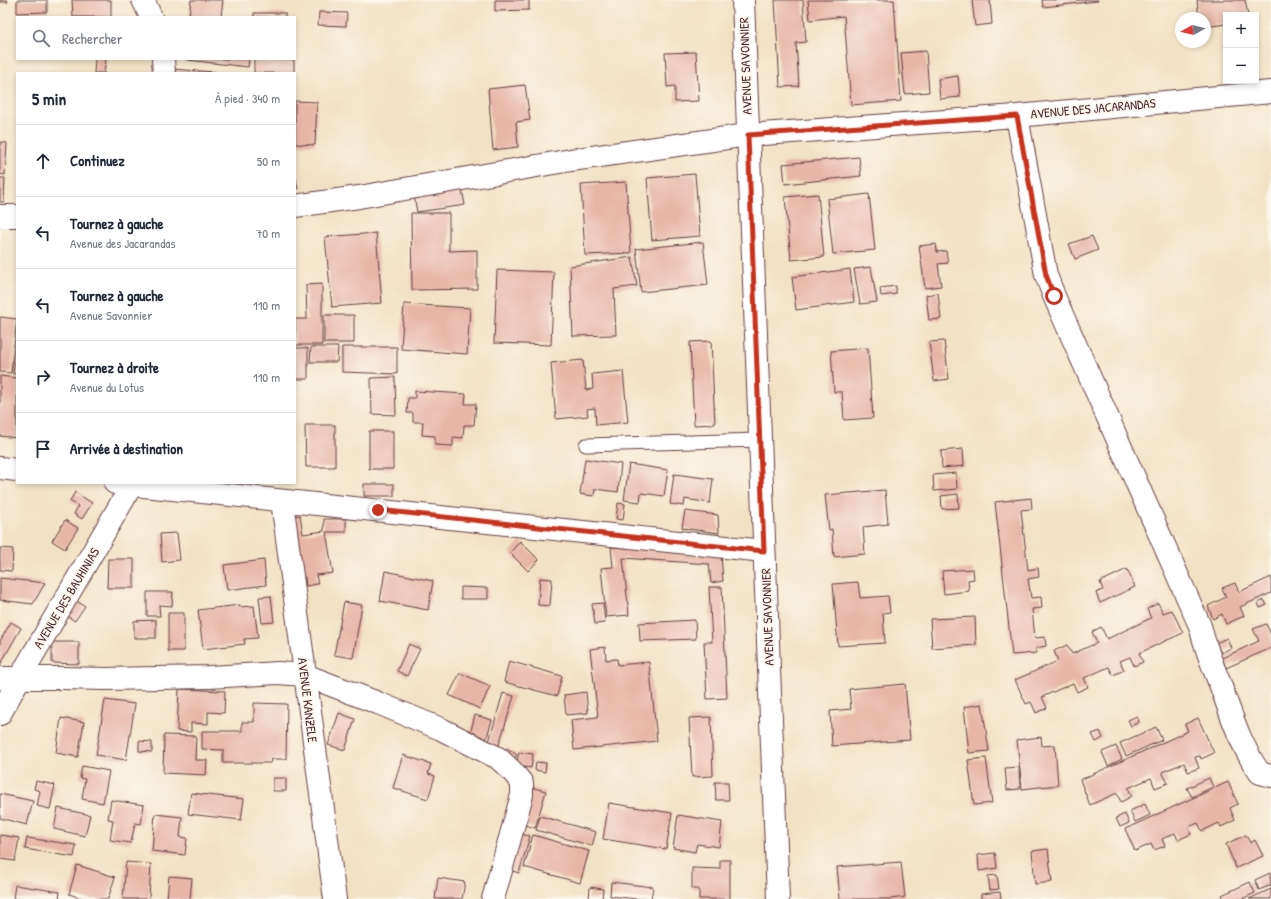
<!DOCTYPE html>
<html lang="fr">
<meta charset="utf-8">
<style>
:root{--surface:#fff;--page:#f6f6f7;--text:#1f2937;--muted:#747a83;--line:#e0e1e3}
body{margin:0;font-family:"Patrick Hand",sans-serif;background:var(--page);color:var(--text)}
.controls{position:absolute;right:12px;top:12px;display:grid;overflow:hidden;border-radius:0px;box-shadow:0 2px 6px #0003}
.controls button{width:36px;height:36px;display:grid;place-items:center;padding:0;border:0;border-bottom:1px solid var(--line);background:var(--surface);color:var(--text);font:20px sans-serif}
.compass{position:absolute;left:1175px;top:12px;width:36px;height:36px;border-radius:50%;background:var(--surface);box-shadow:0 2px 6px #0003;rotate:262deg}
.stop{position:absolute;width:12px;height:12px;margin:-9px;border:3px solid #c8321e;border-radius:50%;background:#fff}
.stop.end{background:#c8321e;border-color:#fff;box-shadow:0 1px 4px #0008}
.list{margin:0;padding:0;list-style:none}
h2{display:flex;justify-content:space-between;align-items:center;height:52px;margin:0;padding:0 16px;font-size:17px}
h2 small{font-size:13px;font-weight:400;color:var(--muted)}
.list li{display:grid;grid-template-columns:26px 1fr auto;gap:12px;align-items:center;box-sizing:border-box;height:72px;padding:0 16px;border-top:1px solid var(--line)}
.list b{display:block;font-size:15px;white-space:nowrap}
.list p{margin:0;font-size:13px;white-space:nowrap;color:var(--muted)}
.list em{font-size:13px;font-style:normal;color:var(--muted)}
.icon{flex:none;width:22px;height:22px;fill:none;stroke:currentColor;stroke-width:2;stroke-linecap:round;stroke-linejoin:round}
.map{position:relative;flex:none;width:1271px;height:899px;overflow:hidden}
.search{position:absolute;background:var(--surface);box-shadow:0 2px 6px #0003;left:16px;top:16px;width:280px;height:44px;display:flex;align-items:center;gap:10px;box-sizing:border-box;padding:0 14px;border-radius:0px;color:var(--muted);font-size:15px}
.panel{position:absolute;background:var(--surface);box-shadow:0 2px 6px #0003;left:16px;top:72px;width:280px;height:412px;border-radius:0px}
.map>svg:first-child{display:block}
</style>
<div class="map">
<svg width="1271" height="899" viewBox="0 0 1271 899">
<rect width="100%" height="100%" fill="#fbf7ec"/>
<filter id="ink" filterUnits="userSpaceOnUse"><feTurbulence type="fractalNoise" baseFrequency=".025" numOctaves="2"/><feDisplacementMap in="SourceGraphic" scale="8" xChannelSelector="R" yChannelSelector="G"/><feConvolveMatrix kernelMatrix="1 2 1 2 8 2 1 2 1" color-interpolation-filters="sRGB"/></filter>
<filter id="wash" filterUnits="userSpaceOnUse"><feTurbulence type="fractalNoise" baseFrequency=".012" numOctaves="4" result="noise"/><feDisplacementMap in="SourceGraphic" scale="16" xChannelSelector="R" yChannelSelector="G"/><feGaussianBlur stdDeviation="0.9" result="paint"/><feColorMatrix in="noise" values="0 0 0 0 0 0 0 0 0 0 0 0 0 0 0 0 0 1.4 0 .05"/><feComposite in="paint" operator="in"/></filter>
<g filter="url(#wash)">
<rect width="100%" height="100%" fill="#f2e2c4"/>
<g id="blocks">
<!-- building -->
<path fill="#e8b6a7" d="M0,0H7L8,2H0Z
M17,0H47V12L17,13Z
M72,0H111V17H73Z
M191,0H223L221,17H189Z
M495,0H529V10L495,11Z
M775,0H803L806,42L796,43L799,86L780,87Z
M808,0H894L901,101L851,105L844,16L810,20Z
M972,0H990L992,24L975,26Z
M1042,0H1098V1L1043,7Z
M1197,0H1245L1248,15H1226V24L1205,27V18H1199Z
M319,12L347,13L346,26L318,25Z
M254,13H285V17H254Z
M926,51L929,92L905,94L901,53Z
M696,52L699,101L675,102V86L667,87L665,53Z
M95,59H106L104,73H94Z
M187,59H249L248,67L187,60Z
M254,59L294,60V73H254Z
M171,69L215,72V73H171Z
M958,76L960,97L940,99L938,79Z
M525,85L530,120L516,122L518,147L493,150L488,89Z
M295,101L317,102L315,145L295,144Z
M0,142L7,143L5,175L0,174Z
M859,157L861,176L785,184L783,164Z
M295,174L298,189H295Z
M695,174L700,236L652,240L647,178Z
M0,178H5L4,202H0Z
M626,182L631,253L585,255L581,185Z
M462,189L465,205L417,212L414,196Z
M818,194L824,257L791,260L785,197Z
M869,194L875,250L833,254L827,199Z
M411,213H449V251L477,250V289L412,290Z
M376,233L382,303L332,307L325,237Z
M1092,236L1098,250L1075,259L1069,244Z
M703,242L708,285L641,292L636,249Z
M936,244L937,252L946,251L948,263L938,264L941,286L925,288L919,246Z
M632,257L637,286L614,289L616,335L573,336L570,266Z
M871,267L877,302L860,304L854,269Z
M850,269L854,302L796,310L792,277Z
M497,270L554,272L551,345L494,343Z
M322,284V345H295V319H307L306,285Z
M896,286V294L881,296L880,288Z
M938,293L941,319L929,320L926,295Z
M404,304L470,308L467,354L401,349Z
M324,315H354V343H324Z
M0,317L17,319L11,373L0,372Z
M711,341L715,424L694,425L690,342Z
M944,341L949,379L934,381L929,342Z
M311,347H338L337,362H310Z
M342,347H397V374L342,372Z
M16,348H17V374H13Z
M295,348H308V379H295Z
M868,348L873,418L844,420L842,392H834L831,351Z
M583,360L586,390L593,389L592,374L623,371L628,422L596,425L595,408L587,409L588,416L556,419L551,363Z
M0,376L17,378V438L0,436Z
M395,377L396,415L372,414L371,378Z
M415,391L466,394L465,404H476L474,425H464L463,438L453,437V446L435,445V436L422,435L423,422H413V413H407L408,398H415Z
M305,425H335V467H306Z
M369,431H393V469H369Z
M963,449L964,466L942,468L941,451Z
M585,459L621,464L618,492L595,489L594,496L580,494Z
M629,464L668,470L664,496L641,493L640,502L624,500Z
M956,473L957,489L934,491L933,475Z
M674,474L713,479L710,503L685,499L684,506L670,504Z
M364,484H394V496H364Z
M885,490L888,524L863,527L865,554L834,557L832,529L829,530L825,495Z
M75,492L92,503L82,519L74,514L78,506L70,501Z
M958,494L959,508L942,509L941,496Z
M1031,498L1032,509L1021,510L1028,570L1038,568L1039,577L1028,579L1031,598L1041,597L1042,608L1032,609L1035,638L1045,637L1046,646L1036,648V653L1012,655L995,502Z
M618,503L625,504L623,520L616,519Z
M685,511L718,515L719,533L682,528Z
M300,515L303,534L324,531V519H346V532H326L333,573L316,575L318,584L306,586L305,577L297,579L287,517Z
M65,520L78,528L65,549L52,541Z
M177,533L180,560L162,562L160,534Z
M520,541L539,560L528,571L510,553Z
M611,547L721,554L723,581L711,583L709,564L623,558L629,615L606,617L601,568L613,567Z
M0,548L13,549L12,571L0,570Z
M108,559H134V588H107Z
M264,560L266,585L227,590L224,565Z
M973,569L974,579L968,580L969,591L944,594L942,571Z
M1127,569L1135,587L1100,603L1096,593L1103,590L1100,582Z
M385,571L433,581L428,610L380,601Z
M1271,577V593L1240,607L1244,616L1226,624L1222,614L1213,619L1208,606L1226,597L1222,588L1235,583L1239,592Z
M0,578L45,583L33,604L0,600Z
M540,578L552,579L550,606L538,605Z
M858,582L860,598L888,596L890,612L883,613L885,643L838,646L833,584Z
M461,587L488,588V599H461Z
M709,587H722L727,698L707,699L704,642H712Z
M147,592H173L172,606L159,605L160,616H147Z
M271,596L274,622L262,623L259,597Z
M71,598L85,606L75,621L62,613Z
M1264,600L1267,605L1260,608L1258,603Z
M344,602L362,605L353,658L334,655Z
M603,603L605,623L595,624L592,604Z
M1158,603L1163,613L1172,610L1183,633L1139,653L1143,662L1134,666L1130,657L1120,661L1124,670L1113,675L1109,667L1084,678L1088,687L1077,692L1073,683L1042,697L1047,708L1036,713L1031,702L1026,704L1015,680L1058,661L1054,651L1067,645L1072,654L1097,643L1092,632L1101,627L1107,639L1151,618L1147,609Z
M240,605V607L254,606L258,638L244,639L245,644L203,649L198,610Z
M168,613H184V651H168Z
M975,617L976,645L932,648L930,619Z
M156,620V638H134V621Z
M695,620L696,639L640,641L639,623Z
M11,622L21,628L0,665V641Z
M1266,624L1271,635V648L1226,668L1222,658L1259,641L1253,629Z
M1227,638L1231,648L1221,653L1216,643Z
M52,642H79V664L52,663Z
M409,644L420,649L407,676L397,671Z
M605,647L606,660L617,659L618,665L649,662L657,741L574,750L571,720L598,717L590,649Z
M509,661L562,676L557,696L504,682Z
M460,673L490,686L480,709L449,695Z
M905,684L910,740L832,746L830,711L851,709L849,689Z
M179,689L225,691L224,713L208,712V724L191,723V732L177,731Z
M586,692L588,713L566,715L564,695Z
M503,693L514,696L498,748L488,745Z
M105,700L135,704L126,760L96,755Z
M254,703L287,704L286,759H272L271,763H223V750L202,749V731H242V722H254Z
M982,704L989,751L969,753L964,707Z
M339,713L355,719L345,750L328,745Z
M475,715L492,720L485,743L469,738Z
M1137,716L1139,722L1131,726L1128,720Z
M711,717L713,776L692,777L689,718Z
M61,718L84,722L78,757L56,753Z
M1198,718L1214,753L1201,759L1200,756L1195,757L1199,768L1188,772L1184,763L1162,772L1168,783L1155,788L1151,778L1128,788L1132,796L1121,802L1117,793L1090,805L1080,780L1188,731L1185,724Z
M1156,727L1162,740L1126,756L1120,743Z
M1100,731L1103,738L1096,742L1092,734Z
M164,735L196,736L195,760H207L206,775L163,773Z
M1041,737L1042,746L1055,745L1058,785L1022,789L1017,740Z
M139,741L152,742V752L139,751Z
M1116,746L1122,759L1108,766L1102,752Z
M507,748L517,755L512,762L502,755Z
M519,752L533,754L531,768L516,766Z
M403,755L431,764L428,774L435,776L428,799L393,788Z
M986,758L992,803L974,805L968,760Z
M536,762L546,763L545,772L535,770Z
M82,766L109,771L103,803L82,799L85,779L80,778Z
M1019,767L1020,789L1007,790L1005,768Z
M273,778H286V791H273Z
M1209,778L1213,787L1192,797L1187,788Z
M36,781L55,785L50,809L37,806L40,791L34,789Z
M715,782H728L729,800H716Z
M1228,782L1238,804L1230,808L1235,820L1221,827L1219,823L1202,831L1198,823L1188,827L1191,834L1178,840L1175,833L1162,839L1165,846L1154,850L1151,844L1135,851L1125,829Z
M529,787L546,791L535,828L519,823Z
M191,793L244,799L241,820L188,814Z
M0,794L33,801L27,825L0,818Z
M111,800L144,805L141,824L135,823L131,843L110,840L113,820L108,819Z
M609,803L672,813L666,849L603,839Z
M1145,804L1150,815L1135,822L1130,811Z
M58,808L90,815L85,836L54,829Z
M155,814L182,817L180,837L187,838L185,855L152,851Z
M1125,814L1129,823L1120,827L1116,818Z
M678,815L722,822L719,847L697,844L695,852L673,848Z
M540,816L596,832L592,846L536,830Z
M520,834L530,836L519,873L509,870Z
M0,835L19,838L15,861L0,859Z
M533,835L589,851L580,883L524,867Z
M1246,835L1250,843L1255,840L1263,856L1236,868L1226,844Z
M27,838L76,845L74,857L25,849Z
M1048,849L1052,882L1035,884L1032,851Z
M995,853L997,868L979,871L978,855Z
M720,860H730V899H699V889H692V868L720,869Z
M126,862L151,864L149,899H123Z
M901,862L905,897L891,899H840L837,867Z
M77,865L115,877L108,899H84L69,894Z
M1270,873L1271,885L1259,890L1255,880Z
M997,875L999,889L990,890L988,876Z
M169,876L192,878L190,899H167Z
M438,878L465,882L462,899H435Z
M611,882L653,887L651,899H637L610,896Z
M1250,882L1255,893L1242,899H1224L1222,895Z
M15,885L60,892L59,899H13Z
M590,887L603,889L602,899H589Z
M1271,889V899H1249Z
M1000,892L1001,899H981V894Z"/>
</g>
</g>
<g filter="url(#ink)">
<use href="#blocks" fill-opacity="0" stroke="#633c42" stroke-width="1"/>
<g fill="none" stroke-linecap="round" stroke-linejoin="round">
<!-- service casing -->
<g stroke="#633c42" stroke-width="15">
<path id="service" d="M586,445L760,440"/>
</g>
<!-- minor casing -->
<g stroke="#633c42" stroke-width="24">
<path id="minor" d="M143,0L151,17
M163,59L164,73
M1017,116L1046,275L1054,296L1200,626C1205,646 1212,665 1220,684C1231,714 1241,747 1260,773L1271,776
M295,206L359,197L571,160L748,135L1017,116L1271,92
M0,216H17
M0,468L17,470
M115,483L764,551
M282,501L335,899
M0,678H61L105,679L209,677L278,673L305,675L378,703L441,729L498,758L511,770L522,783V795L493,899
M0,714L19,679L133,483"/>
</g>
<!-- tertiary casing -->
<g stroke="#633c42" stroke-width="24">
<path id="tertiary" d="M743,0L778,899"/>
</g>
<!-- service -->
<use href="#service" stroke="#fff" stroke-width="13"/>
<!-- minor -->
<use href="#minor" stroke="#fff" stroke-width="22"/>
<!-- tertiary -->
<use href="#tertiary" stroke="#fff" stroke-width="22"/>
</g>
</g>
<g fill="none" stroke-linecap="round" stroke-linejoin="round" filter="url(#ink)">
<!-- route -->
<path stroke="#c8321e" stroke-width="5" d="M378,510L764,551L748,135L1017,116L1046,275L1054,296"/>
</g>
<g text-anchor="middle" stroke-width="4" stroke-linejoin="round" paint-order="stroke">
<!-- street labels -->
<g font-size="13" fill="#4a1f2b" stroke="#fbf7ec">
<text transform="translate(745 66) rotate(-92)" y="5">AVENUE SAVONNIER</text>
<text transform="translate(1093 108) rotate(-5)" y="5">AVENUE DES JACARANDAS</text>
<text transform="translate(66 598) rotate(-59)" y="5">AVENUE DES BAUHINIAS</text>
<text transform="translate(767 617) rotate(-92)" y="5">AVENUE SAVONNIER</text>
<text transform="translate(308 700) rotate(83)" y="5">AVENUE KANZELE</text>
</g>
</g>
</svg>
<div class="controls">
<button>+</button>
<button>−</button>
</div>
<svg class="compass" viewBox="-18 -18 36 36"><path d="M0-13l5 13h-10z" fill="#e53935"/><path d="M0 13l5-13h-10z" fill="#747a83"/></svg>
<div class="stop" style="left:1054px;top:296px"></div>
<div class="stop end" style="left:378px;top:510px"></div>
<div class="search"><svg class="icon" aria-label="search" viewBox="0 0 24 24"><circle cx="10" cy="10" r="6"/><path d="M15 15l6 6"/></svg>Rechercher</div>
<section class="panel">
<h2>5 min<small>À pied · 340 m</small></h2>
<ul class="list">
<li><svg class="icon" aria-label="ahead" viewBox="0 0 24 24"><path d="M12 20V5M6 11l6-6 6 6"/></svg><div><b>Continuez</b></div><em>50 m</em></li>
<li><svg class="icon" aria-label="left" viewBox="0 0 24 24"><path d="M17 20v-9H6M10 6l-5 5 5 5"/></svg><div><b>Tournez à gauche</b><p>Avenue des Jacarandas</p></div><em>70 m</em></li>
<li><svg class="icon" aria-label="left" viewBox="0 0 24 24"><path d="M17 20v-9H6M10 6l-5 5 5 5"/></svg><div><b>Tournez à gauche</b><p>Avenue Savonnier</p></div><em>110 m</em></li>
<li><svg class="icon" aria-label="right" viewBox="0 0 24 24"><path d="M7 20v-9h11M14 6l5 5-5 5"/></svg><div><b>Tournez à droite</b><p>Avenue du Lotus</p></div><em>110 m</em></li>
<li><svg class="icon" aria-label="arrive" viewBox="0 0 24 24"><path d="M6 21V4h12l-3 4 3 4H6"/></svg><div><b>Arrivée à destination</b></div></li>
</ul>
</section>
</div>
